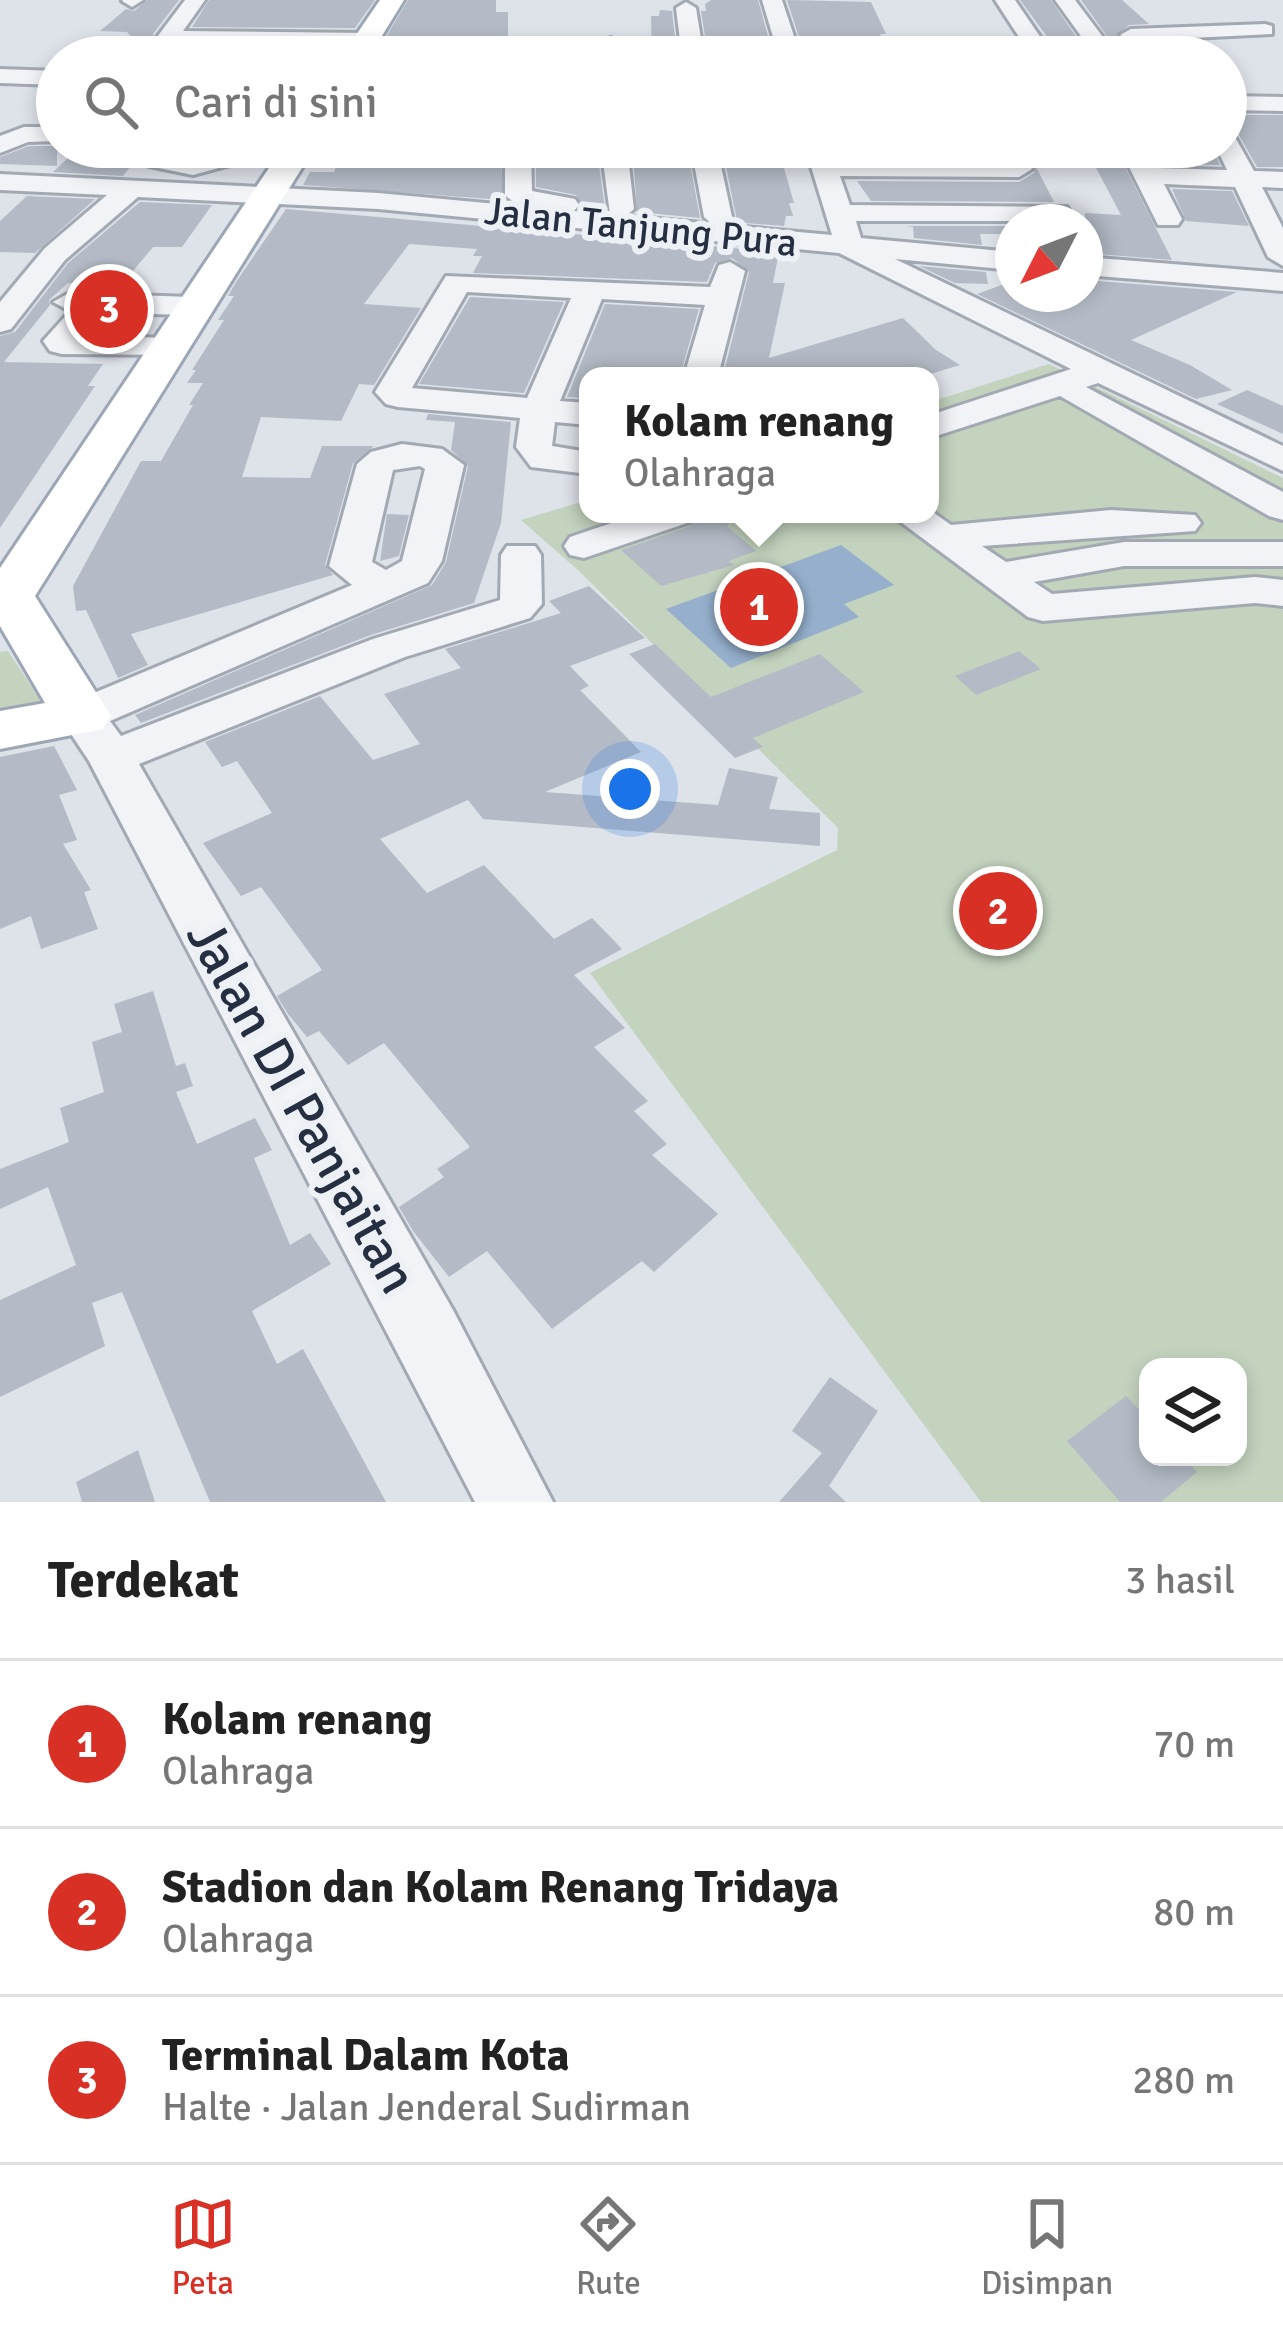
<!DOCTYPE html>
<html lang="id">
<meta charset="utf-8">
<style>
:root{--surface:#fff;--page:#f6f6f6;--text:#222;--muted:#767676;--line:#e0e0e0;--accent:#d93025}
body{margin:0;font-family:Signika,sans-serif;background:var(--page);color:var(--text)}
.controls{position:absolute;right:36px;bottom:36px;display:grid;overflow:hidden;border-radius:24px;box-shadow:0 6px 18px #0003}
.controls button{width:108px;height:108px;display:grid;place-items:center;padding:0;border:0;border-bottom:3px solid var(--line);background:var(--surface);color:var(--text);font:60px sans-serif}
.compass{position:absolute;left:995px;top:204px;width:108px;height:108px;border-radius:50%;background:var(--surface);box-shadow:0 6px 18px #0003;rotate:228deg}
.you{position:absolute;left:630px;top:789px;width:42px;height:42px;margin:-30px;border:9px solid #fff;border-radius:50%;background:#1a73e8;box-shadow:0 0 0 18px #1a73e833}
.badge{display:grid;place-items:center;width:78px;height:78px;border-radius:50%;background:var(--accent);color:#fff;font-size:39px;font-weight:700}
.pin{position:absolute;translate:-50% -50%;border:6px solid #fff;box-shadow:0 3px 12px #0006}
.popup{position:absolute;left:579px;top:367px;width:360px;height:156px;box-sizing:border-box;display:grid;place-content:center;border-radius:24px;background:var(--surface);filter:drop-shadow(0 3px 9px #0005);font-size:39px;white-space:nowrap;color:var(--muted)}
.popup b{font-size:45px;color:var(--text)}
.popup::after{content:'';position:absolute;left:50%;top:100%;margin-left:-24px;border:24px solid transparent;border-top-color:var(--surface)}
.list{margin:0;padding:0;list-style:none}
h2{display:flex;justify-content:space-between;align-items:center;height:156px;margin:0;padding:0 48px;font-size:51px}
h2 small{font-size:39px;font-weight:400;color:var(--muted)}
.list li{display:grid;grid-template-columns:78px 1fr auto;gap:36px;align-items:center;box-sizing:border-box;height:168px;padding:0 48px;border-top:3px solid var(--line)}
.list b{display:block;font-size:45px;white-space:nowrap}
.list p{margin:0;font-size:39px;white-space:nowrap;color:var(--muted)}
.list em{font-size:39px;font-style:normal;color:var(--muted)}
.icon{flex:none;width:66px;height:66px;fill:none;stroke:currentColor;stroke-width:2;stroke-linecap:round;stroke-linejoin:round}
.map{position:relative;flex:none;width:1283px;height:1502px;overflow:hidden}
.search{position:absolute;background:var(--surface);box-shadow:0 6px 18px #0003;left:36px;right:36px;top:36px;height:132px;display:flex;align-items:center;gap:30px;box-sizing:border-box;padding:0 42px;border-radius:66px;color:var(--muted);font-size:45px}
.sheet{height:660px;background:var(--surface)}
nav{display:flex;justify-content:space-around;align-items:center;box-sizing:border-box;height:168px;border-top:3px solid var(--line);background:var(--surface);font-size:33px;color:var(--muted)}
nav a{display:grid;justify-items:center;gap:6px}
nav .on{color:var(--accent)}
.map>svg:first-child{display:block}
</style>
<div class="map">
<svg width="1283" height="1502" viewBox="0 0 1283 1502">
<rect width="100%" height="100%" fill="#dee2e9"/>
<!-- green -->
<path fill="#c3d3be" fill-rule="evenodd" d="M1049,364L1283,478V1502H981L590,973L837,850L838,828L579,571L521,520L588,500V514H930V402ZM1148,1367H1238V1457H1148Z
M8,651L41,701L30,714L0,719V652Z"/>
<!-- water -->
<path fill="#95afcc" d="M841,545L894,585L844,604L859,617L731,668L666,609Z"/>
<!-- building -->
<path fill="#b4bbc6" d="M147,0H179L153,34L156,44L205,47L148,55L127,32L100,31L126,9L134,11Z
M209,0H375L355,28L192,27Z
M408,0H496V12H508V57H374Z
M711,0H758L768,36H748L758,54L708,55L701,11H706L705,4Z
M787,0L871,2L886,34H880L886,53L813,50L810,37H799Z
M1020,0H1051L1090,57H1062Z
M1081,0H1122L1149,24L1129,25L1116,37L1137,45L1150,57H1122Z
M660,10L672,11L677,56H652L651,16H659Z
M1226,115H1283V167H1257L1239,135L1226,130Z
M29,146H57V166L0,164V157Z
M80,147H146L123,176L53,172Z
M456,147L500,148L504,200L303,185L310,172H334L342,150L391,149L390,156H455Z
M585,147L586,157H598L605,209L583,207L576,195L536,187V148Z
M636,147H687L700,218L637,212L633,156H637Z
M722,147H778L794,203H789L793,216H786L784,226L733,222L736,216Z
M848,147H1026L1054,202L871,201L857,181L1019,182L1034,173L1036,166L1028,158L850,156Z
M1085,147H1115L1172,260L1085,253V213L1121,215Z
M1152,147H1212L1220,165L1159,164Z
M1172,189L1232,191L1249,226L1186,221Z
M27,196L95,199L35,253L0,252V221Z
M140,202L212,205L182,247H153L122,284L68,283L49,300L50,305L4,362L103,364L88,386H95L0,528V336L15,332L68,263Z
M286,209L779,252L773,283H785L769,358L903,318L936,350L960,365L924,376H723L749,272L732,258L715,263L707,282L473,273L482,256H473L477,249L409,244L364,304L421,308L374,385L359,384L341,421L261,417L242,477L310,478L322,446H374L353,463L325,565L333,575L131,634L148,665L118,678L86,610L76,611L73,586L141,461H161L193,405H189L203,383H187L196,370H192L224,320H218L234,296H228L236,282Z
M1013,226V234H980L982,245L914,238L913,227L906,226Z
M919,266L986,272L988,284L955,283Z
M1085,280L1237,292L1131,340L1190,365L1232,390L1196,399L977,294L1007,283L1013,286V294H1085Z
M470,297L564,302L524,393L419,384Z
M605,304L699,309L680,376H588V398L567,397Z
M1247,390L1283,406V434L1217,404Z
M428,414L511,422L501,523L474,603L371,635L141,723L135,715L432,585L446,562L468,466L451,450L455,422L426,420Z
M387,514L409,515L399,556L380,561Z
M700,514H726L728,527L756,551L729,561L734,565L661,586L621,550L691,526Z
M589,586L645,638L570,666L589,686L580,690L641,752L545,792L718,805L729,768L778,777L769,809L820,813V846L483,819L468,800L380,839L427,893L484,865L554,939L592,918L622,949L574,975L625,1028L594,1047L648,1101L634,1111L667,1144L652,1155L718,1214L654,1272L642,1261L552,1329L487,1251L449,1277L413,1231L399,1207L444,1177L437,1169L470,1147L384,1043L348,1065L319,1031L307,1037L288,1014L277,996L322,970L261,887L241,896L203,843L272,813L237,761L222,767L205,742L320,696L373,760L420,744L384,694L461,668L445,649L561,613L549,601Z
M655,644L711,697L820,654L864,692L753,738L763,747L735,758L629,654Z
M1019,651L1041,669L976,695L955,676Z
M54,746L77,790L59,795L77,840L63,844L91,890L84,892L98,929L41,949L31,916L0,929V757Z
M153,991L176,1066L185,1063L193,1086L176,1092L197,1144L255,1118L272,1150L254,1158L290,1245L310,1233L331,1264L252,1311L277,1364L303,1349L386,1502H210L122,1292L92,1303L105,1346L0,1397V1300L76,1265L48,1187L0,1209V1169L69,1142L60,1108L104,1092L92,1042L122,1032L114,1004Z
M830,1377L878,1411L829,1486L846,1502H779L822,1453L792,1431Z
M1126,1396L1148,1419V1457H1183L1197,1472L1161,1502H1120L1067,1441Z
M138,1450L155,1502H82L76,1482Z"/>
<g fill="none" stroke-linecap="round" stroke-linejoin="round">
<!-- minor casing -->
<g stroke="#a3a9b3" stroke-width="6">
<path id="minor" d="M143,0L132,7L122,1L123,0Z
M185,0H205L183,31L367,33L378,39L367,45L160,42L157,37Z
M762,0H782L801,57H779Z
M995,0H1015L1054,57H1032Z
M1055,0H1075L1118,57H1096Z
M686,2L696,8L704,57H682L676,8Z
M1265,24L1272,26V34L1131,41L1120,35L1131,29Z
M611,38L622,44V57H600V44Z
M537,39L548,46L546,57H524L529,41Z
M0,69L57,71V85L0,83Z
M1226,96L1283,97V111L1226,110Z
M24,127H57V141L28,142L0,153V136Z
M1226,134L1235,137L1254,171L1283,172V188L1262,187L1283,228V266L1268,257L1235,187L1164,184L1182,219L1178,225H1158L1119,147H1145L1156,168L1227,170L1216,147H1226Z
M152,147H183L172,157L210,156L216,147H242L237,163L193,175L149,166L145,154Z
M505,147H531L532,191L575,199L579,205L574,211L610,214L601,147H627L634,209L626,216L712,224L704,217L691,147H717L732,217L721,225L832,235L805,147H831L835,160L1028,163L1032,169L1019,177L840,176L850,205L1067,207L1071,213L1067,219L1057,221H856L861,238L1013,252V270L895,259L1283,446V471L1098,383L1086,387L1283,492V520L1269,516L1060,396L930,438V415L1071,369L839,253L378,209L138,197L65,260L11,329L0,332V302L45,248L107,195L0,190V174L378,193L518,206L505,195Z
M1085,257L1283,273V291L1085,275Z
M730,262L745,271L718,376H684L705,305L602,299L560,401L588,403V425L555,422L552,446L588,452V474L531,467L516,447L520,418L398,407L386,404L375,392L446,276L710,287L719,265ZM467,292L571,298L527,398L412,388Z
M69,293L193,297L209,306L193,315L104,313L83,335L166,338L182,348L178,355L62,354L50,351L43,341L70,311L53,302Z
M402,444L442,449L464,465L442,561L428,583L110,721L121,736L373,639L500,600L501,555L507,546H535L541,555L542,604L530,618L405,657L139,764L453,1310L553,1502H475L89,761L59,716L65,705L352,585L329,566L357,464L371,452ZM420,466L425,469L402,561L386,570L372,562L393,470Z
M930,510L951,525L1111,510L1195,515L1201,523L1195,531L982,546L1006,562L1124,542H1283V566H1124L1034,582L1052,594L1255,577L1283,580V606L1255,603L1043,621L1028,617L890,514H930Z
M638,514H696L690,522L584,558L570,555L564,546L570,537Z"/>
</g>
<!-- major casing -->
<g stroke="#9ca6b5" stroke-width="6">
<path id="major" d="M380,0H404L369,57H341Z
M283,147H315L35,596L111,716L103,729L0,749V711L45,703L0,626V568Z"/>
</g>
<!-- minor -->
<use href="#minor" fill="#f1f3f7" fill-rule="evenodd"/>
<!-- major -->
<use href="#major" fill="#fff" fill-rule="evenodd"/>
</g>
<g text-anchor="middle" stroke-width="12" stroke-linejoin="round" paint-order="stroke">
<!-- far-street labels -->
<g font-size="39" fill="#262f41" stroke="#edf1f6">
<text transform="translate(641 226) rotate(6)" y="14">Jalan Tanjung Pura</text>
</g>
<!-- near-street labels -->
<g font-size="54" fill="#262f41" stroke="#edf1f6">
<text transform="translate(303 1106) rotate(61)" y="19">Jalan DI Panjaitan</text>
</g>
</g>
</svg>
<div class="controls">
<button><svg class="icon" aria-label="layers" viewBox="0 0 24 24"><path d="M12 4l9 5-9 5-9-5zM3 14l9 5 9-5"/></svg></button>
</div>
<svg class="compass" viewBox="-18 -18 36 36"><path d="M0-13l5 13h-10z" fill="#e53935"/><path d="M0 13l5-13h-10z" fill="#767676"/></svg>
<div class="you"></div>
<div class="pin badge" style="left:759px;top:607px">1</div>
<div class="popup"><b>Kolam renang</b>Olahraga</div>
<div class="pin badge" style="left:998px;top:911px">2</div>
<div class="pin badge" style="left:109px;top:309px">3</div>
<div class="search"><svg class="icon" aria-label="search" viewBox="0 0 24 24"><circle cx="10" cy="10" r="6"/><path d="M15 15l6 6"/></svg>Cari di sini</div>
</div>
<section class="sheet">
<h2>Terdekat<small>3 hasil</small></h2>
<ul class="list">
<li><span class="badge">1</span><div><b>Kolam renang</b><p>Olahraga</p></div><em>70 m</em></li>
<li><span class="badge">2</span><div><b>Stadion dan Kolam Renang Tridaya</b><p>Olahraga</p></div><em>80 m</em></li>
<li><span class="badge">3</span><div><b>Terminal Dalam Kota</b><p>Halte · Jalan Jenderal Sudirman</p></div><em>280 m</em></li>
</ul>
</section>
<nav>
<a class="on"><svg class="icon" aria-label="map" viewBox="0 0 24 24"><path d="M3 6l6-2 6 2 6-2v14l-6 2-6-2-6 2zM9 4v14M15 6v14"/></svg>Peta</a>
<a><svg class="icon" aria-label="directions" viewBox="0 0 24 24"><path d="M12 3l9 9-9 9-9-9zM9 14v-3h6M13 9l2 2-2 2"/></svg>Rute</a>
<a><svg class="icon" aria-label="saved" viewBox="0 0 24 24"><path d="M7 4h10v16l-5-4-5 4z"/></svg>Disimpan</a>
</nav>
